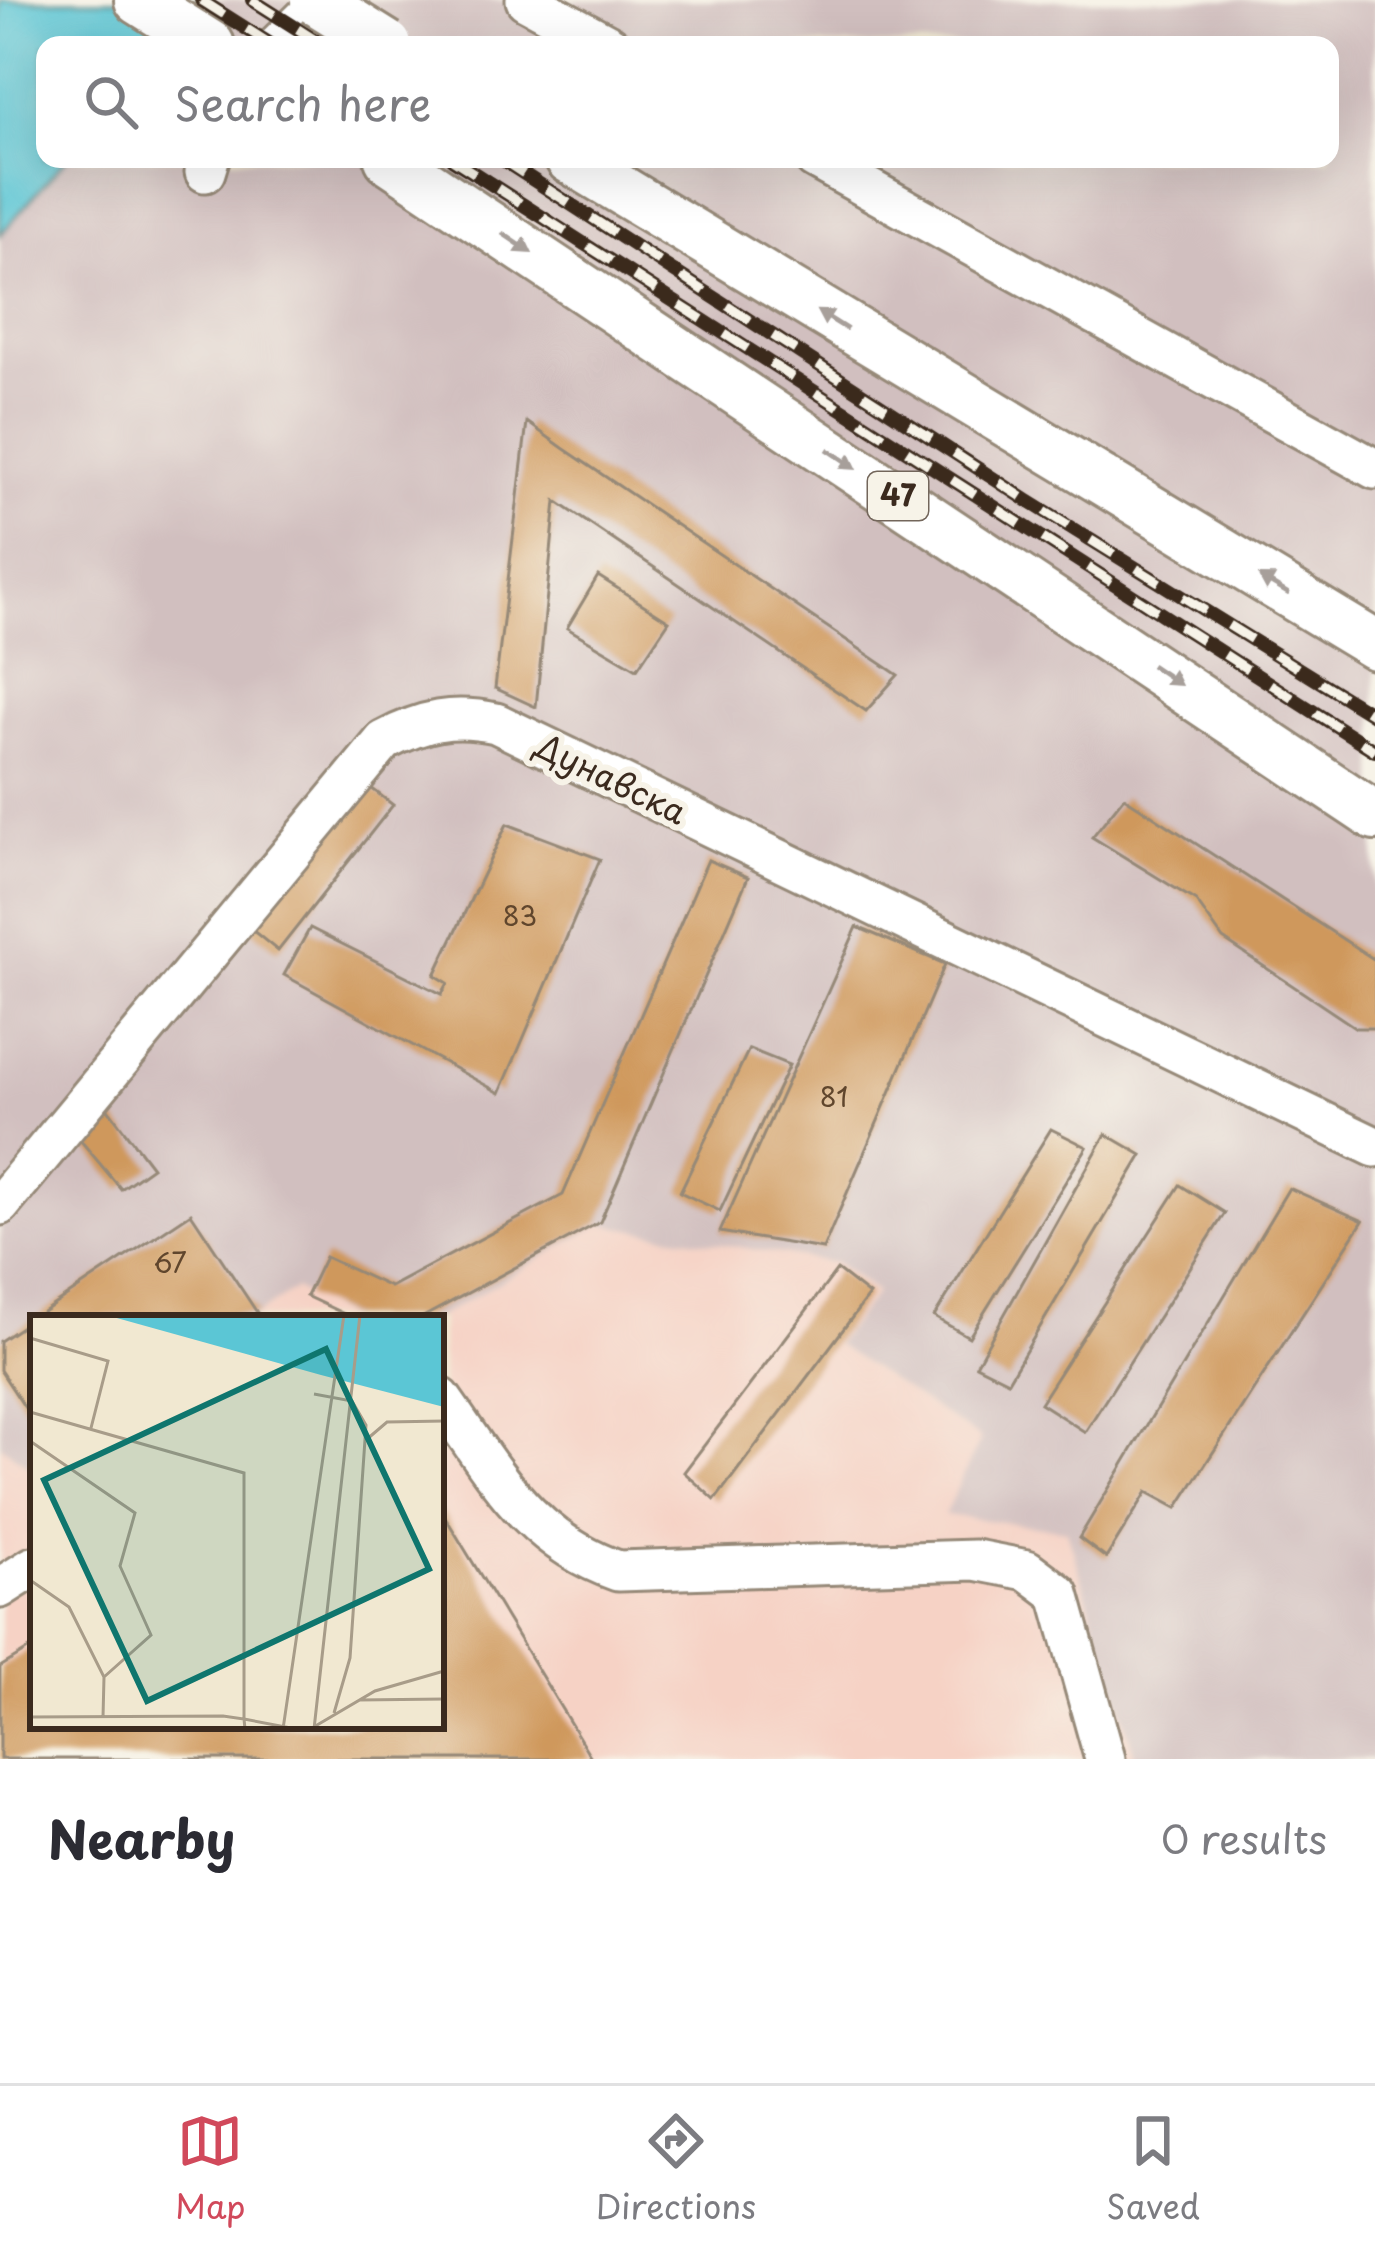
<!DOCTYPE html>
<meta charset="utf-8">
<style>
:root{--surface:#fff;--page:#f7f7f7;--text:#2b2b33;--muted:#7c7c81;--line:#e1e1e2;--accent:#d1495b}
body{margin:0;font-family:"Playpen Sans",sans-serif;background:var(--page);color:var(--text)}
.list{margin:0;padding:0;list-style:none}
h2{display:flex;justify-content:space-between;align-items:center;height:156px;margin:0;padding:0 48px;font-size:51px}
h2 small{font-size:39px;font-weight:400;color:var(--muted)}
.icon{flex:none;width:66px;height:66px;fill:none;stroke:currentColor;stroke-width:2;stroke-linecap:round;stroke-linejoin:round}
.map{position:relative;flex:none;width:1375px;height:1759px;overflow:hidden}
.search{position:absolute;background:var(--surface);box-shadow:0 12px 48px #0002;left:36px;right:36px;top:36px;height:132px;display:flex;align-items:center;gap:30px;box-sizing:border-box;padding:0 42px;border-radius:24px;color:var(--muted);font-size:45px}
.sheet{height:324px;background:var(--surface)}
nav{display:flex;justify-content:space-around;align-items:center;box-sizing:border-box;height:168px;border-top:3px solid var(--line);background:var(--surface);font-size:33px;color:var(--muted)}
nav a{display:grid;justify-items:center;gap:6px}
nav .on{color:var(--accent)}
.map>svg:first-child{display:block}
</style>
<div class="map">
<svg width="1375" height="1759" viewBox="0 0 1375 1759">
<rect width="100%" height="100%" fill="#f7f3e8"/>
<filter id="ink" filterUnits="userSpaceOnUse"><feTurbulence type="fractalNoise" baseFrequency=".00833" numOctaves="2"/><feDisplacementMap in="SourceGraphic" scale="24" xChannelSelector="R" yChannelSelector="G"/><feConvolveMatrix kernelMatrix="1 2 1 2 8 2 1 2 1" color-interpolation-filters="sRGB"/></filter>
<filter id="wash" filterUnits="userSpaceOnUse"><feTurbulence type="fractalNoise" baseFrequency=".004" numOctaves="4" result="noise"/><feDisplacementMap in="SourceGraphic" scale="48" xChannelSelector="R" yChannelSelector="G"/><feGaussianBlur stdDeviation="2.7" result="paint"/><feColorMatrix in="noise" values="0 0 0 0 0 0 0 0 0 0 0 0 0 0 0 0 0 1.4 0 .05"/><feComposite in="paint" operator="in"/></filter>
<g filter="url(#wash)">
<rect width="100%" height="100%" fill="#f1e8d1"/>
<!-- built -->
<path fill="#f6d2c5" d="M601,1224L836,1263L876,1293L836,1345L981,1439L1067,1530L1136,1759H0V1444L33,1469V1726H441V1318H436Z
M295,1289L348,1318H252Z"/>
<!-- industrial -->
<path fill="#d1bfbf" d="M207,0H1375V1759H1136L1067,1530L944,1515L981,1439L835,1344L876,1293L836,1263L601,1224L436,1318H348L295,1289L252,1318H33V1469L0,1444V235L66,159H1330V45H166Z"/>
<!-- water -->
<path fill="#5bc6d5" stroke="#4b787a" stroke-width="3" d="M0,0H194L160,45H45V159H66L0,235Z"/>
<g id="blocks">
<!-- building -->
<path fill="#cf985b" d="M527,422L563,448L898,675L866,711L556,501L536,707L495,688Z
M598,576L669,621L637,669L567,628Z
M362,781L393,805L278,951L247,926Z
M1124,797L1375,960V1028H1356L1223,939L1196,901L1092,837Z
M507,824L600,859L500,1093L284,975L310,928L442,994L448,983L435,975Z
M708,860L748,877L600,1222L421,1318H353L306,1296L325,1257L390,1287L563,1195Z
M857,927L945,964L823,1249L720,1232Z
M749,1049L789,1065L720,1211L680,1192Z
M105,1105L152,1167L121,1189L76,1135Z
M1051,1129L1087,1147L969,1337L934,1317Z
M1106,1134L1142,1155L1008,1381L976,1365Z
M1180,1185L1225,1213L1085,1432L1040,1403Z
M1289,1188L1363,1221L1177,1508L1147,1492L1106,1558L1079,1538Z
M191,1213L258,1314L34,1318Z
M837,1270L869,1295L715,1500L684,1472Z
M33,1319V1420L0,1370V1341Z
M441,1510L592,1759H0V1667L33,1647V1726H441Z"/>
</g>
</g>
<g filter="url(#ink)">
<use href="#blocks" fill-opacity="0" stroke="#968978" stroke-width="3"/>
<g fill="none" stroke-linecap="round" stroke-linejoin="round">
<!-- minor casing -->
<g stroke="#968978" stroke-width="45">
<path id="minor" d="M526,0L609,45
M277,45L323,0
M815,159L1375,469
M205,172L209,159
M0,1205L384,741C423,720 453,714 496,723L1375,1147
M441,1398C494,1472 527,1539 618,1571L975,1560L1027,1570L1059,1594L1105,1759
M0,1588L33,1567"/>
</g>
<!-- major casing -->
<g stroke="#968978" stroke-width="54">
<path id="major" d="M139,0L210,45
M389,159L1375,816
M570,159L1375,645"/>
</g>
<!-- minor -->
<use href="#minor" stroke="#fff" stroke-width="39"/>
<!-- major -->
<use href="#major" stroke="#fff" stroke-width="48"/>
<!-- rail casing -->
<g stroke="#3b2a1e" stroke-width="14">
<path id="rail" d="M201,0L272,45
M252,0L323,45
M452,159L1375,751
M501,159L1028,501L1375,716"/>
</g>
<!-- rail -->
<use href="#rail" stroke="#f7f3e8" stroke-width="9" stroke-dasharray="27" stroke-linecap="butt"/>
<!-- major-bridge casing -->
<g stroke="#968978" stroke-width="54" stroke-linecap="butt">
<path id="major-bridge" d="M315,0L387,45"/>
</g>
<!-- major-bridge -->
<use href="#major-bridge" stroke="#fff" stroke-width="48"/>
</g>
<!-- one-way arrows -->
<defs><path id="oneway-solid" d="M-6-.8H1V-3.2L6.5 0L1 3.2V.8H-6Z" transform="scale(3)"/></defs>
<g fill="#a79f9a">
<use href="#oneway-solid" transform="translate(517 243) rotate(34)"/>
<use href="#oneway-solid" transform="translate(832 320) rotate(-148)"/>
<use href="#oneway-solid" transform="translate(842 459) rotate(34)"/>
<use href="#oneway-solid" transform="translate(1274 585) rotate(-149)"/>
<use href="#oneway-solid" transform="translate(1166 675) rotate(34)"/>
</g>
</g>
<g text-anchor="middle" stroke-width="12" stroke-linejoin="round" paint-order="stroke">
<!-- number labels -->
<g font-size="27" fill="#60462d">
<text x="520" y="926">83</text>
<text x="834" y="1107">81</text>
<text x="170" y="1273">67</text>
</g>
<!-- shield labels -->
<rect fill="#f7f3e8" stroke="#73665b" stroke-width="3" x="868" y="472" width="60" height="48" rx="9"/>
<g font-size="30" font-weight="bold" fill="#3b2a1e">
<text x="898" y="506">47</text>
</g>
<!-- street labels -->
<g font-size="33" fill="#3b2a1e" stroke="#f7f3e8">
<text transform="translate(611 779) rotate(26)" y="12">Дунавска</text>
</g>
</g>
<!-- overview -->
<g transform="translate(30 1315)">
<rect width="414" height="414" fill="#f1e8d1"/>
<path d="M76,0H414V92L291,60Z" fill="#5bc6d5"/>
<path fill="none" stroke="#a89c89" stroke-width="3" d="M0,23L78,46L61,113M284,79L322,86L336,110L320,343L304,398M0,97L214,158V404L266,414M336,125L357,107L414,106M0,126L105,198L90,251L121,320L74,362M0,265L39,292L74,362L73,402M329,385L414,384M0,402L193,401L214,404L215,414M282,413L345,376L414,356M253,414L314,0M284,414L330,0"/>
<path fill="#0f766e" fill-opacity="0.15" stroke="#0f766e" stroke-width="6" d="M296,34L399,254L117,386L14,165Z"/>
<rect width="414" height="414" fill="none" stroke="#3b2a1e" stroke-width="6"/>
</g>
</svg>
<div class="search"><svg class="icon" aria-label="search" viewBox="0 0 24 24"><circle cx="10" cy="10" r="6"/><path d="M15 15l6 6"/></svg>Search here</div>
</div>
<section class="sheet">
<h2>Nearby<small>0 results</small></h2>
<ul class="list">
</ul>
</section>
<nav>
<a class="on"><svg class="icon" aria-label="map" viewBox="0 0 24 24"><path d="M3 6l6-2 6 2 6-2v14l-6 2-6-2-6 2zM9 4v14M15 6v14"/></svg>Map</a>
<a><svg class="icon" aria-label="directions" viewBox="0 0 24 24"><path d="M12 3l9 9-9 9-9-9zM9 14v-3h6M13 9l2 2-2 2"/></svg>Directions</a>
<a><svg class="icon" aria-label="saved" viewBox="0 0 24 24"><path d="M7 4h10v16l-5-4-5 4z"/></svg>Saved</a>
</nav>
